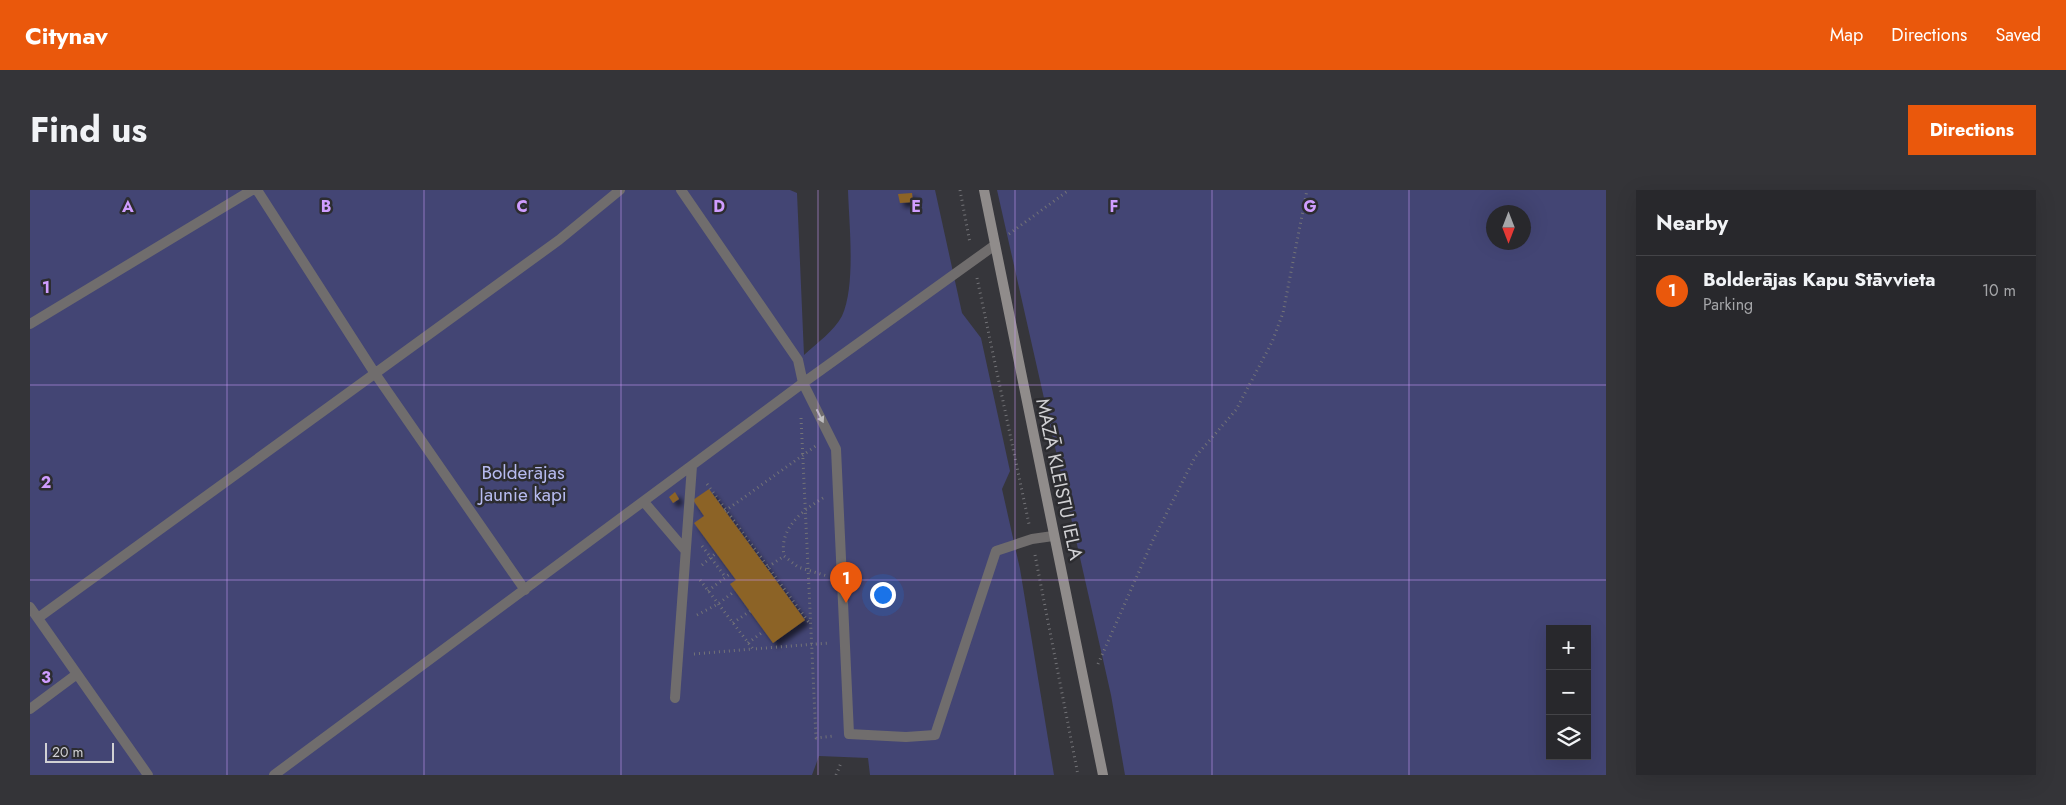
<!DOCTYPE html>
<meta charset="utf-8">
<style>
:root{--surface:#28282c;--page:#343438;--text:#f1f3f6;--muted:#a5a6a9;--line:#444448;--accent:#ea580c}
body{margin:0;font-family:Jost,sans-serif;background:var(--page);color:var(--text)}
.controls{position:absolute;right:15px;bottom:15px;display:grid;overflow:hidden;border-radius:0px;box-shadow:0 5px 20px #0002}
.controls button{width:45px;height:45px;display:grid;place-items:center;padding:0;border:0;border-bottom:1px solid var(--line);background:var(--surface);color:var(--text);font:25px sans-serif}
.compass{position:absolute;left:1456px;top:15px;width:45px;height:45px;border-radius:50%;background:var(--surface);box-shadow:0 5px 20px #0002;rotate:180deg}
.scale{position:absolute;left:15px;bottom:12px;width:69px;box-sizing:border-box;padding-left:5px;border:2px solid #d1d1d4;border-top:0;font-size:14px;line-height:18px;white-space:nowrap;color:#d1d1d4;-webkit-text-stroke:4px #2c2c30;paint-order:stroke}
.you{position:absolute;left:852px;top:404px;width:18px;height:18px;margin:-12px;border:4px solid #fff;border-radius:50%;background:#1a73e8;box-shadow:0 0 0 8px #1a73e833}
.badge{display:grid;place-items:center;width:32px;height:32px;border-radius:50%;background:var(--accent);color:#fff;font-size:16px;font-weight:700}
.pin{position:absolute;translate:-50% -41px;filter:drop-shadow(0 1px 2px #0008)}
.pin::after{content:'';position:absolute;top:26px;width:18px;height:15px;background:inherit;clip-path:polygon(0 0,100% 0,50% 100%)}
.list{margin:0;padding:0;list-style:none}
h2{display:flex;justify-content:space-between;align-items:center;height:65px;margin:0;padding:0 20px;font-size:21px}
h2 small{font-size:16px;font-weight:400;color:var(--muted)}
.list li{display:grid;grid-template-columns:32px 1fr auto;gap:15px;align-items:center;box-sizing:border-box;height:70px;padding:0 20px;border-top:1px solid var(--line)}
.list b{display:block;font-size:19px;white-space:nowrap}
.list p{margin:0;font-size:16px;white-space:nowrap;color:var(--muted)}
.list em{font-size:16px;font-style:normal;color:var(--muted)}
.icon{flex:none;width:28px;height:28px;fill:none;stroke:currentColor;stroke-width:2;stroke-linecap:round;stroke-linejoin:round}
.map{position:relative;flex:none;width:1576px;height:585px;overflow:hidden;border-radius:0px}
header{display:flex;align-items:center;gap:30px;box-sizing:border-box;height:70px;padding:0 25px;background:var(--accent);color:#fff}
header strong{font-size:24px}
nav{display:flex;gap:28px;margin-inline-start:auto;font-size:18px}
.intro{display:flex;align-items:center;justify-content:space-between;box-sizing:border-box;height:120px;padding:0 30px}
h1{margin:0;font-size:35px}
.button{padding:12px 22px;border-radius:0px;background:var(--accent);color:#fff;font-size:18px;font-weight:700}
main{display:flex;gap:30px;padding:0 30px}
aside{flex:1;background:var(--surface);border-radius:0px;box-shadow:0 5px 20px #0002}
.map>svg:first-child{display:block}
</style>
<header>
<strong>Citynav</strong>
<nav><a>Map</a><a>Directions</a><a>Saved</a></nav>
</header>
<div class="intro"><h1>Find us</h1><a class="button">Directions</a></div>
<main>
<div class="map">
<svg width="1576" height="585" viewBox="0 0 1576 585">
<defs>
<filter id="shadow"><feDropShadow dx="4.5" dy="4.5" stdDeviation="2.5" flood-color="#0009"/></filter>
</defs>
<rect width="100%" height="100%" fill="#36363b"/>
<!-- green -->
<path fill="#434574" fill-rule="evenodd" d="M0,0H760L767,3L774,165C787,153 804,141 812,126C826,96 819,34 818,0H905L932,123L951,148L980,281L972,299L990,379L1024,585H840L838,568L789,566L782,585H0Z
M967,0H1576V585H1095L1081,505ZM1494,22V52H1464V22ZM1520,439H1557V566H1520Z"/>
<!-- building -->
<path fill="#8c6325" filter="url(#shadow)" d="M882,3L883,12L870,13L868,4Z
M679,299L775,430L743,453L700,394L706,390L664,333L674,326L663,310Z
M645,302L649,309L643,313L639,307Z"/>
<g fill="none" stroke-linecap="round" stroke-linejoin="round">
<!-- path -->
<path stroke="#737377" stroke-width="3" stroke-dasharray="1 4" stroke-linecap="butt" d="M930,0L940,53
M979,44L1039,0
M947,88L999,334
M771,228L786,548L804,546
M677,294L780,434
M793,308C772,321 749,338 754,366L768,377L797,386
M695,321L787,255
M672,356L696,388
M1005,365L1048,585
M672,375L686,363
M738,377L754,366
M670,390L723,459L799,453
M678,401L701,383
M667,425L688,414L705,401
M703,433L720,421
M718,453L734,441
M664,464L722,459
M1068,474L1123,350L1165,267L1206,220L1242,152L1253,123L1277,0
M806,585L811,573"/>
<!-- lane -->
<path stroke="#706d6d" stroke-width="10" d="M227,0L344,182L495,400
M651,0L768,170L773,193L806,259L819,544L876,547L905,545L966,361L1002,349L1023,346
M0,134L222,0
M614,312L655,360
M0,417L118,585
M8,428L529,50L590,0
M645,508L662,276
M0,519L47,484
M244,585L773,193L965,55"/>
<!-- secondary -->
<path stroke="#908c8b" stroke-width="10" d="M954,0L1073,585"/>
</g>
<!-- one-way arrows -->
<defs><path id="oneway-solid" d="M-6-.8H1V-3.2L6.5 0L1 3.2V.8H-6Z" transform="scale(1.25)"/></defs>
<use fill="#bebdbf" href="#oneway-solid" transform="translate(790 226) rotate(63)"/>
<!-- grid -->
<path fill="none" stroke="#d09dff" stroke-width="1" stroke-opacity="0.55" d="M197,0V585M394,0V585M591,0V585M788,0V585M985,0V585M1182,0V585M1379,0V585M0,195H1576M0,390H1576"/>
<g text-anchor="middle" stroke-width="5" stroke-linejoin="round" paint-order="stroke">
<!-- park labels -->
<g font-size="19" fill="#b7bbf0" stroke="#2c2c30">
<text x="493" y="289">Bolderājas<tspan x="493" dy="22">Jaunie kapi</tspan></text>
</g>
<!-- street labels -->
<g font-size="19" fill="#d1d1d4" stroke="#2c2c30">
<text transform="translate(1030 289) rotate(78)" y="7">MAZĀ KLEISTU IELA</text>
</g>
</g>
<g font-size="16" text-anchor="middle" font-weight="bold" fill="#d09dff" stroke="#2c2c30" stroke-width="5" stroke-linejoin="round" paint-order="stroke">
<text x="98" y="22">A</text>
<text x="296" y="22">B</text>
<text x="492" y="22">C</text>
<text x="689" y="22">D</text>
<text x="886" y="22">E</text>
<text x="1084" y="22">F</text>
<text x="1280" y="22">G</text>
<text x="16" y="103">1</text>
<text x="16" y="298">2</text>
<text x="16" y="493">3</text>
</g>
</svg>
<div class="controls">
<button>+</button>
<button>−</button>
<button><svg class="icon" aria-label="layers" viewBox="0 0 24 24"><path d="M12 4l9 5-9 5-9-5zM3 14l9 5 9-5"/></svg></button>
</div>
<svg class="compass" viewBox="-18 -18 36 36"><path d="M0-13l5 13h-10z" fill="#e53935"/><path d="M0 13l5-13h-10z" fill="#a5a6a9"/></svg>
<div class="scale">20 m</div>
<div class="you"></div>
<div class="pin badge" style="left:816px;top:413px">1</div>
</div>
<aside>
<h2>Nearby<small></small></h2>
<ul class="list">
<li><span class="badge">1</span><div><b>Bolderājas Kapu Stāvvieta</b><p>Parking</p></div><em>10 m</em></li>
</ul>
</aside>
</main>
